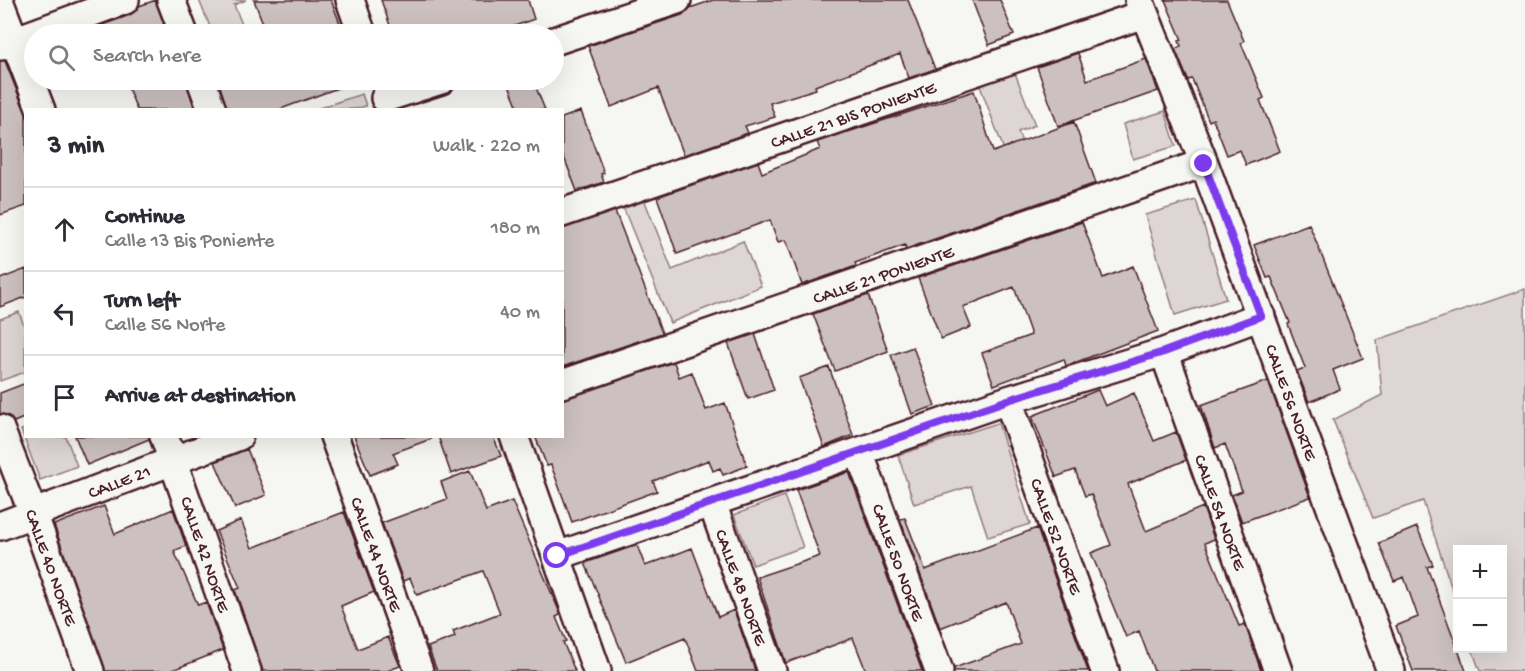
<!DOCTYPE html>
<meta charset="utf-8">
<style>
:root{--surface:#fff;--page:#f7f7f7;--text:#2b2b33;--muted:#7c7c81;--line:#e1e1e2}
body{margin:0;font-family:"Gochi Hand",sans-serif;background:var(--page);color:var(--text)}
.controls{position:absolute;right:18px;bottom:18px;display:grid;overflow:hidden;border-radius:0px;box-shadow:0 6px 24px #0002}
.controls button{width:54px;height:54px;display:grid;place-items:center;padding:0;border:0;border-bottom:2px solid var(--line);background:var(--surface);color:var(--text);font:30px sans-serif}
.stop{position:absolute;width:18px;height:18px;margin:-14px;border:4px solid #7c3aed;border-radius:50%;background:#fff}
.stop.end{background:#7c3aed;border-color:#fff;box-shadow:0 2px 6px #0008}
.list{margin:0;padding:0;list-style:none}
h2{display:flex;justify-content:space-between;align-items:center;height:78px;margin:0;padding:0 24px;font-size:26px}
h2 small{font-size:20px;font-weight:400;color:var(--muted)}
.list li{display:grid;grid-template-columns:39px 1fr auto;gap:18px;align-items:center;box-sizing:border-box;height:84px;padding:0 24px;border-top:2px solid var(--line)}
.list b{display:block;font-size:22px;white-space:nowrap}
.list p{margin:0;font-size:20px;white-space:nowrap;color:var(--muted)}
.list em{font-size:20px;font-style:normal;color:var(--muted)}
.icon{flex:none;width:33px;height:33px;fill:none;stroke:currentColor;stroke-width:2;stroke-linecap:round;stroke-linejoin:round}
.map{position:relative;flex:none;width:1525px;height:671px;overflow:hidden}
.search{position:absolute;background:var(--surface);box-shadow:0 6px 24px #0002;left:24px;top:24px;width:540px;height:66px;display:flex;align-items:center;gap:15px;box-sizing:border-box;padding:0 21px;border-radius:33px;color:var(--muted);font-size:22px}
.panel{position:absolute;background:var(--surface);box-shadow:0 6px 24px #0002;left:24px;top:108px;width:540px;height:330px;border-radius:0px}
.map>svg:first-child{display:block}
</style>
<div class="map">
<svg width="1525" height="671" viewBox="0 0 1525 671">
<rect width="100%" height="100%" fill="#f6f6f2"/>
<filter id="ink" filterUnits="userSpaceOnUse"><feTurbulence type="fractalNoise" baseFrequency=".0167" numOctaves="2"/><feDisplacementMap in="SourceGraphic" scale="12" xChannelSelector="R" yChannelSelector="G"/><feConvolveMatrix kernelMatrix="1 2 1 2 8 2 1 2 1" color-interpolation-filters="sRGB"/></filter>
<g filter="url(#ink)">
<!-- green -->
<path fill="#ddd6d5" stroke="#947a80" stroke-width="1.5" d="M199,0H246L234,5L246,34H213Z
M1015,73L1035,125L1018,132L1041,191L1022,198L980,86Z
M362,94L366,106L355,109H316Z
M1165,111L1176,146L1133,159L1123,124Z
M644,199L672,270L743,241L761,286L670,323L623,207Z
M1196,200L1226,299L1175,315L1145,215Z
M1525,289V671H1480L1472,649L1502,648V550H1458L1457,604L1423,501L1373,518L1333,420L1382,395L1377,340Z
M19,312L25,329V372L0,381V319Z
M998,423L1030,524L988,537L971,486L914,504L898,455Z
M25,429L26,436L66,437L77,466L40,480L21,430Z
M784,496L803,547L753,565L734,515Z"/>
<!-- building -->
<path fill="#ccc1c0" stroke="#4a1f2b" stroke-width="1.5" d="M156,0L167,34H77L130,15L139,6Z
M254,0H331L344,34H267Z
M381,0H528L534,19L493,34H393Z
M713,0H908L935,69L909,78L900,54L815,86L816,89L770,103L775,117L745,126L748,133L684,155L658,88L611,107L588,46L682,15L690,8Z
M972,0H1000L1014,35L989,45Z
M1165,0H1227L1244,41L1241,43L1264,98L1260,100L1280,151L1246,165L1240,150L1227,155L1213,119L1209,121L1192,79L1188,80L1175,49L1181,46L1179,41L1182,40Z
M1078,53L1087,80L1146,59L1158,91L1058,126L1037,67Z
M0,61H5L26,114V206L0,215Z
M125,80H186L195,110H137Z
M218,80H353L354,82L278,110H227Z
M507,80H533L545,110H519Z
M974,91L993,152L1074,122L1096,183L906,249L905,245L855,263L856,266L802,285L786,240L778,242L770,220L677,254L657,197L758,162L762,173L820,149L817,142Z
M581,111L604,173L601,174L604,182L577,191L562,152V118Z
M615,211L662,333L562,367V228Z
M1082,222L1103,278L1133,266L1158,331L1074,363L1066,366L1064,359L994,385L982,353L1031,335L1014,287L963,307L971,327L941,339L918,278Z
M1309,224L1363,358L1333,370L1340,389L1309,402L1297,371L1305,368L1288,324L1290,323L1271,277L1267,278L1254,245Z
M26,269V297L0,307V279Z
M868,295L888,351L835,371L813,314Z
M755,334L774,390L748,399L728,343Z
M913,347L935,406L912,414L891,355Z
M674,362L679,377L692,372L706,410L725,403L747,466L723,475L720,468L713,471L709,460L653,481L657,491L572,522L551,465L547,466L535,436H562V399Z
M829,367L853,435L824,447L799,378Z
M1268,381L1310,497L1242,522L1232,495L1242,491L1225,444L1215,448L1201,405Z
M26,383V417L14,422L9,416L0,414V393Z
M1098,390L1105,406L1134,393L1154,441L1176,432L1186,460L1128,484L1146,531L1203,507L1214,539L1205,543L1239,626L1245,624L1261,671H1154L1139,631L1126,637L1091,553L1111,545L1091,494L1085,496L1075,470L1056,477L1032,416Z
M75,436H149V439L87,465Z
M354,436H431V439L393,453L398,464L370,475Z
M438,436H493L501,456L451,474Z
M247,449L266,495L235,508L215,462Z
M470,471L486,511L512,501L560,613V615L556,617L566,641L563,642L575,671H437L428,647L455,637L453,631L500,613L483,571L417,595L410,578L403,581L382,523L447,499L441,482Z
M849,472L922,671H866L853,638L786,663L757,577L820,556L796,490Z
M104,506L115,534L173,509L186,546L174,551L198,605L206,602L223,650L170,671H105L54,525Z
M344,512L374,592L341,606L358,649L388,637L400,666L387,671H263L235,590L240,588L216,531L241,520L252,548Z
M905,518L925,570L1037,528L1088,671H954V668L1021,644L1006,602L940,628L900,519Z
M1417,527L1433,565L1427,567L1466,671H1413L1396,626L1418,617L1404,577L1394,581L1379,543Z
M637,545L645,566L692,548L718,617L734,610L755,671H698L685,638L626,662L585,563Z"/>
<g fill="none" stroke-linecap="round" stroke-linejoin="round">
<!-- minor casing -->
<g stroke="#4a1f2b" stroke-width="32">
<path id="minor" d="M171,0L184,34
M350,0L362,34
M1139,0L1204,163L1391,671
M0,3L41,110
M554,41L677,0
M0,46L125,0
M201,80L212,110
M385,98L441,80
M562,213L1144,14
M1164,352L1278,671
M562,384L1204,163
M1008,400L1105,671
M0,429L33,513L90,671
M164,436L247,671
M334,436L419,671
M514,436L597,671
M859,452L939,671
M712,503L772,671
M0,526L239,436
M557,556L1008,400L1164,352L1261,316"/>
</g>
<!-- minor -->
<use href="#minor" stroke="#f6f6f2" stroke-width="27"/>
</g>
</g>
<g fill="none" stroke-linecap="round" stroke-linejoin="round" filter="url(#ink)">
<!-- route -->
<path stroke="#7c3aed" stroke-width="8" d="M557,556L1008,400L1164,352L1261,316L1204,164"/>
</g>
<g text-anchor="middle" stroke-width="6" stroke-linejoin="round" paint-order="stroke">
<!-- street labels -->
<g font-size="18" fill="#4a1f2b" stroke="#f6f6f2">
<text transform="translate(853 114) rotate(-19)" y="6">CALLE 21 BIS PONIENTE</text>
<text transform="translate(883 274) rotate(-19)" y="6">CALLE 21 PONIENTE</text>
<text transform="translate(1292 402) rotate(70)" y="6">CALLE 56 NORTE</text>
<text transform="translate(119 481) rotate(-21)" y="6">CALLE 21</text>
<text transform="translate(1221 512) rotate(70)" y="6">CALLE 54 NORTE</text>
<text transform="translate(1057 536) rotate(70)" y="6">CALLE 52 NORTE</text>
<text transform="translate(206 554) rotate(71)" y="6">CALLE 42 NORTE</text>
<text transform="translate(377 554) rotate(70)" y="6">CALLE 44 NORTE</text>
<text transform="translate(899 562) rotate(70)" y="6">CALLE 50 NORTE</text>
<text transform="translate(52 567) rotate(70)" y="6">CALLE 40 NORTE</text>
<text transform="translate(742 587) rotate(70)" y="6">CALLE 48 NORTE</text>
</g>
</g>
</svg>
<div class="controls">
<button>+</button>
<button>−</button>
</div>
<div class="stop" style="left:557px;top:556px"></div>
<div class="stop end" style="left:1204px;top:164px"></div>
<div class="search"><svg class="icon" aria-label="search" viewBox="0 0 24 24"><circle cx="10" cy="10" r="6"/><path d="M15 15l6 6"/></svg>Search here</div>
<section class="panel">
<h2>3 min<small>Walk · 220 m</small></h2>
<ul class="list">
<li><svg class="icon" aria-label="ahead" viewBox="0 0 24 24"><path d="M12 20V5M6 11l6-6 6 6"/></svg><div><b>Continue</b><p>Calle 13 Bis Poniente</p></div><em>180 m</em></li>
<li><svg class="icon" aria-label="left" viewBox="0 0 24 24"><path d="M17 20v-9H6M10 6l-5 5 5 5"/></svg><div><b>Turn left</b><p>Calle 56 Norte</p></div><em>40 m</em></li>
<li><svg class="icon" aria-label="arrive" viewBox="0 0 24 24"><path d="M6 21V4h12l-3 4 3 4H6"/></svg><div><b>Arrive at destination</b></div></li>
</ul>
</section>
</div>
